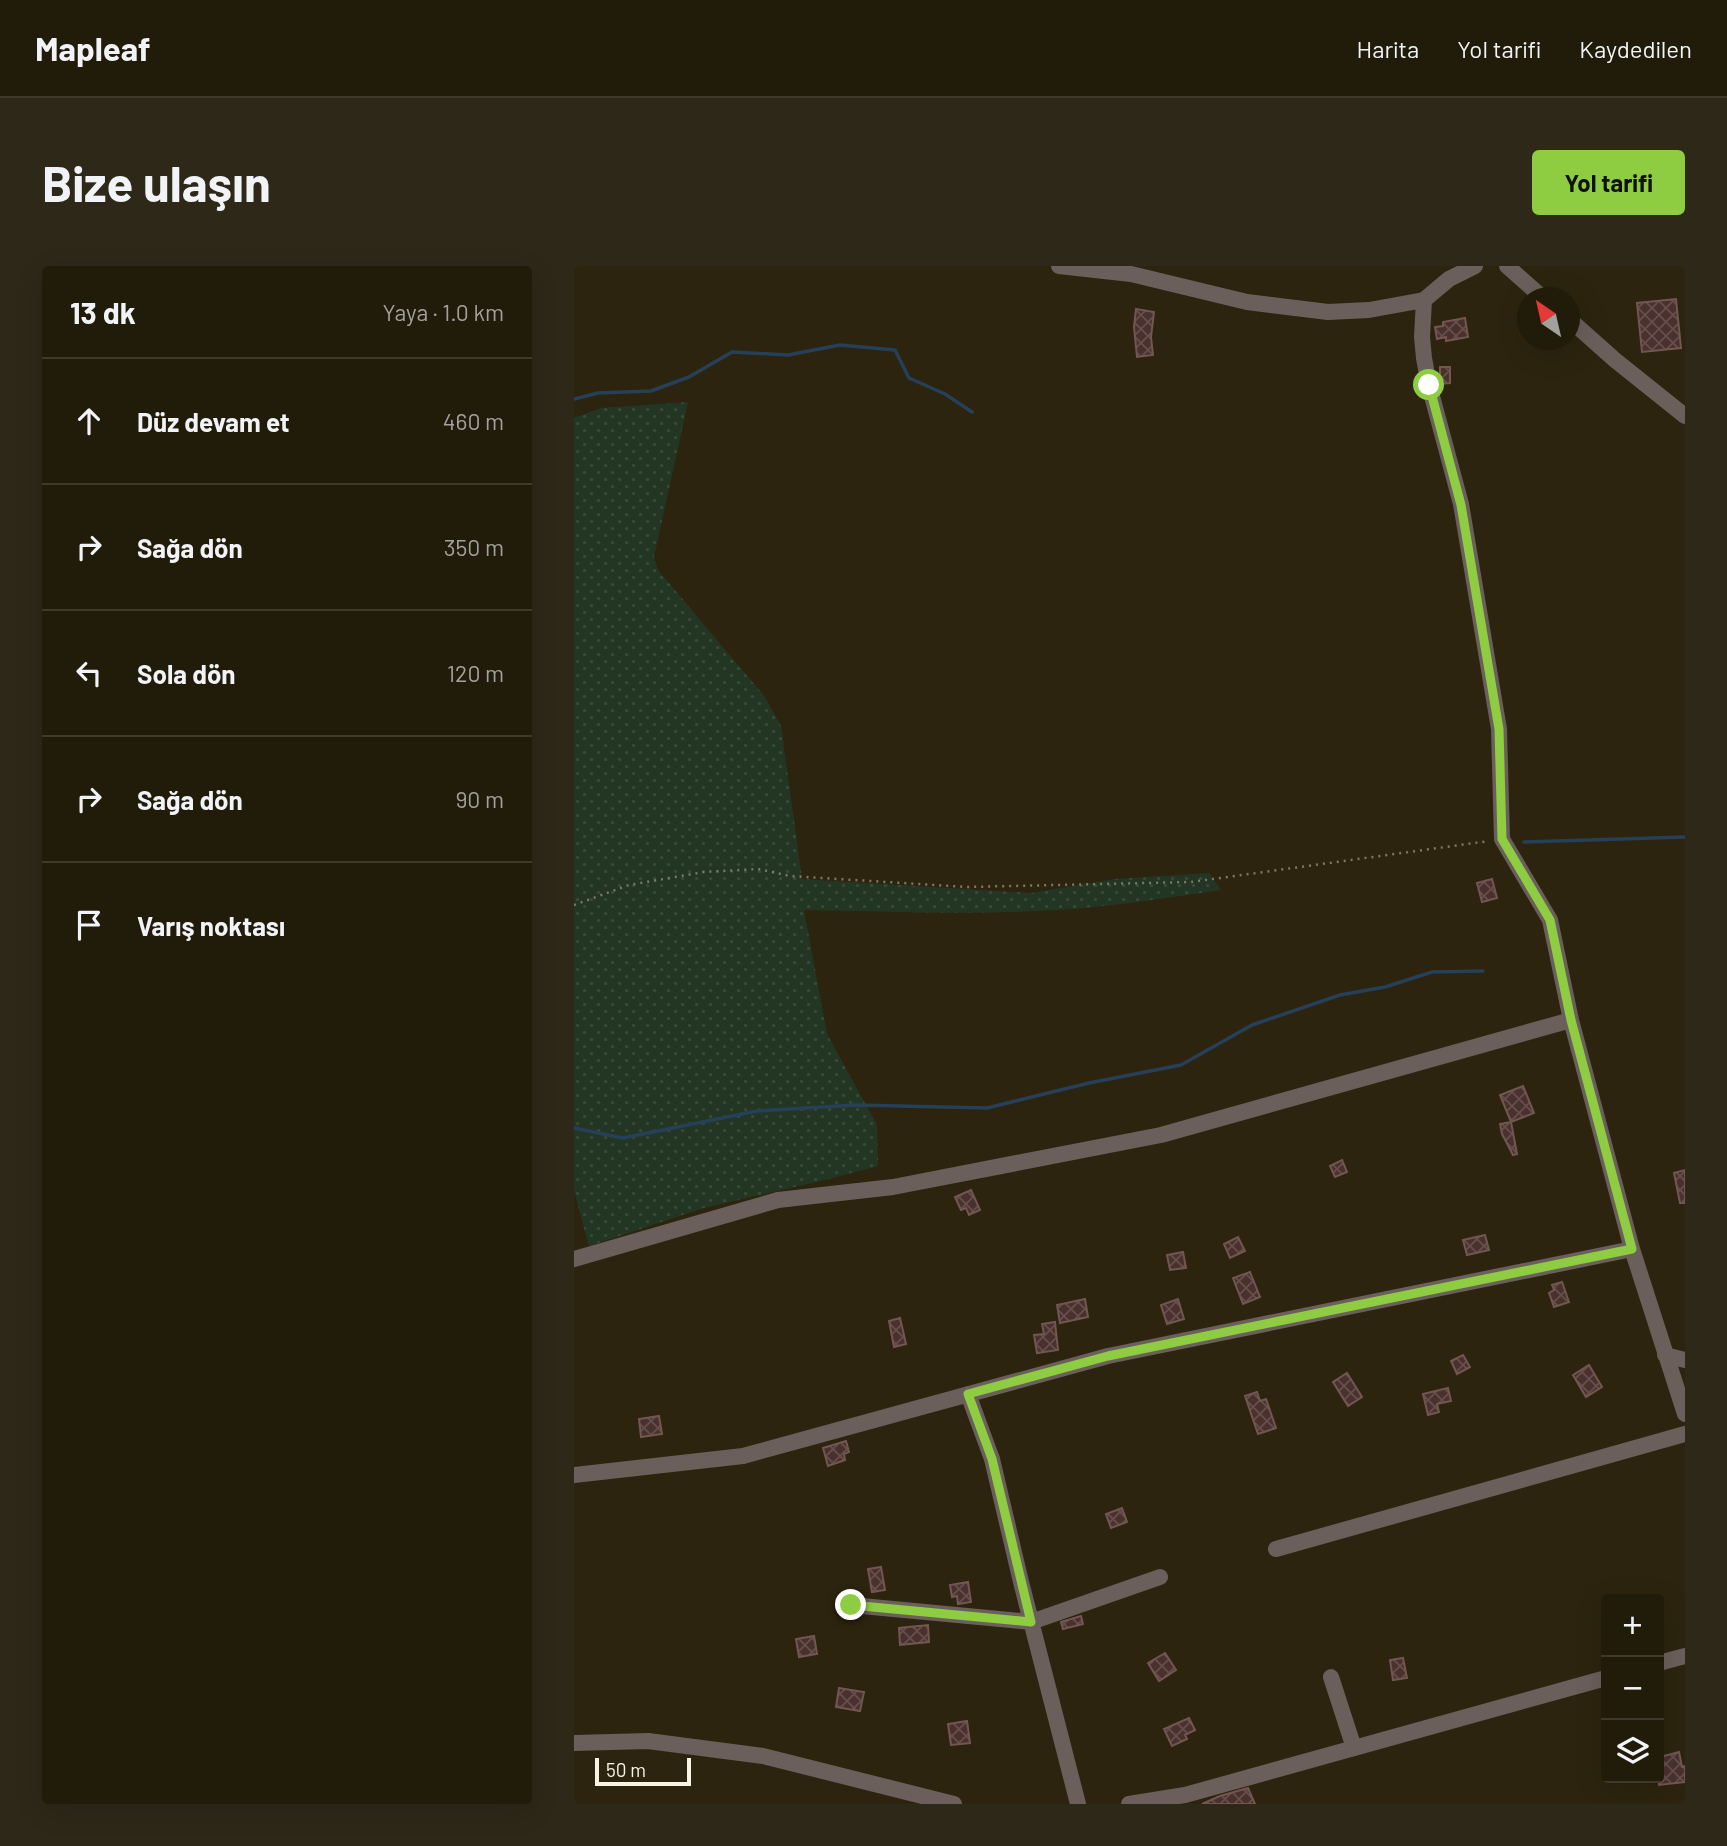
<!DOCTYPE html>
<html lang="tr">
<meta charset="utf-8">
<style>
:root{--surface:#211b0a;--page:#2d2818;--text:#f1f3f6;--muted:#a2a19c;--line:#3e392b;--accent:#8ecd42}
body{margin:0;font-family:Barlow,sans-serif;background:var(--page);color:var(--text)}
.controls{position:absolute;right:21px;bottom:21px;display:grid;overflow:hidden;border-radius:7px;box-shadow:0 7px 28px #0002}
.controls button{width:63px;height:63px;display:grid;place-items:center;padding:0;border:0;border-bottom:2px solid var(--line);background:var(--surface);color:var(--text);font:35px sans-serif}
.compass{position:absolute;left:943px;top:21px;width:63px;height:63px;border-radius:50%;background:var(--surface);box-shadow:0 7px 28px #0002;rotate:326deg}
.scale{position:absolute;left:21px;bottom:18px;width:96px;box-sizing:border-box;padding-left:7px;border:4px solid #f8f3e5;border-top:0;font-size:19px;line-height:24px;white-space:nowrap;color:#f8f3e5;-webkit-text-stroke:5px #2c240e;paint-order:stroke}
.stop{position:absolute;width:21px;height:21px;margin:-16px;border:5px solid #8ecd42;border-radius:50%;background:#fff}
.stop.end{background:#8ecd42;border-color:#fff;box-shadow:0 2px 7px #0008}
.list{margin:0;padding:0;list-style:none}
h2{display:flex;justify-content:space-between;align-items:center;height:91px;margin:0;padding:0 28px;font-size:30px}
h2 small{font-size:23px;font-weight:400;color:var(--muted)}
.list li{display:grid;grid-template-columns:46px 1fr auto;gap:21px;align-items:center;box-sizing:border-box;height:126px;padding:0 28px;border-top:2px solid var(--line)}
.list b{display:block;font-size:26px;white-space:nowrap}
.list em{font-size:23px;font-style:normal;color:var(--muted)}
.icon{flex:none;width:38px;height:38px;fill:none;stroke:currentColor;stroke-width:2;stroke-linecap:round;stroke-linejoin:round}
.map{position:relative;flex:none;width:1111px;height:1538px;overflow:hidden;border-radius:7px}
header{display:flex;align-items:center;gap:42px;box-sizing:border-box;height:98px;padding:0 35px;background:var(--surface);border-bottom:2px solid var(--line)}
header strong{font-size:33px}
nav{display:flex;gap:38px;margin-inline-start:auto;font-size:24px}
.intro{display:flex;align-items:center;justify-content:space-between;box-sizing:border-box;height:168px;padding:0 42px}
h1{margin:0;font-size:49px}
.button{padding:18px 32px;border-radius:7px;background:var(--accent);color:#111;font-size:24px;font-weight:700}
main{display:flex;gap:42px;padding:0 42px}
aside{flex:1;background:var(--surface);border-radius:7px;box-shadow:0 7px 28px #0002}
.map>svg:first-child{display:block}
</style>
<header>
<strong>Mapleaf</strong>
<nav><a>Harita</a><a>Yol tarifi</a><a>Kaydedilen</a></nav>
</header>
<div class="intro"><h1>Bize ulaşın</h1><a class="button">Yol tarifi</a></div>
<main>
<aside>
<h2>13 dk<small>Yaya · 1.0 km</small></h2>
<ul class="list">
<li><svg class="icon" aria-label="ahead" viewBox="0 0 24 24"><path d="M12 20V5M6 11l6-6 6 6"/></svg><div><b>Düz devam et</b></div><em>460 m</em></li>
<li><svg class="icon" aria-label="right" viewBox="0 0 24 24"><path d="M7 20v-9h11M14 6l5 5-5 5"/></svg><div><b>Sağa dön</b></div><em>350 m</em></li>
<li><svg class="icon" aria-label="left" viewBox="0 0 24 24"><path d="M17 20v-9H6M10 6l-5 5 5 5"/></svg><div><b>Sola dön</b></div><em>120 m</em></li>
<li><svg class="icon" aria-label="right" viewBox="0 0 24 24"><path d="M7 20v-9h11M14 6l5 5-5 5"/></svg><div><b>Sağa dön</b></div><em>90 m</em></li>
<li><svg class="icon" aria-label="arrive" viewBox="0 0 24 24"><path d="M6 21V4h12l-3 4 3 4H6"/></svg><div><b>Varış noktası</b></div></li>
</ul>
</aside>
<div class="map">
<svg width="1111" height="1538" viewBox="0 0 1111 1538">
<defs>
<pattern id="grass-dots" width="8" height="8" patternUnits="userSpaceOnUse" patternTransform="scale(1.75)"><rect width="8" height="8" fill="#233624"/><path d="M2 2h.1M6 6h.1" fill="none" stroke="#394a39" stroke-width="1.8" stroke-linecap="round"/></pattern>
<pattern id="building-cross-hatch" width="8" height="8" patternUnits="userSpaceOnUse" patternTransform="scale(1.75)"><rect width="8" height="8" fill="#4a312e"/><path d="M0 0l8 8M0 8l8-8" fill="none" stroke="#654f4c"/></pattern>
</defs>
<rect width="100%" height="100%" fill="#2c240e"/>
<!-- grass -->
<path fill="url(#grass-dots)" d="M114,136L80,291L84,304L191,431L207,460L228,613L457,627L541,613L635,607L647,624C585,633 523,643 461,645C384,649 307,645 230,644L253,768L303,859L304,900L251,914L130,942L15,980L0,925V152L27,142Z"/>
<g fill="none" stroke-linecap="round" stroke-linejoin="round">
<!-- stream -->
<path stroke="#264059" stroke-width="3.5" d="M0,133L24,127L77,125L115,111L158,86L214,89L266,79L321,84L335,112L371,128L398,146
M950,576L1111,571
M0,862L49,872L183,845L282,839L413,842L515,817L607,799L678,759L766,729L811,721L858,706L909,705"/>
</g>
<!-- building -->
<path fill="url(#building-cross-hatch)" stroke="#725652" stroke-width="2" d="M1102,33L1107,82L1068,86L1063,37Z
M562,43L580,46L577,71L579,89L563,91L560,61Z
M891,52L894,71L872,75V71L863,73L861,61L869,60V56Z
M866,101H876V117L866,118Z
M918,613L923,632L908,636L903,617Z
M949,820L960,847L937,856L926,829Z
M937,856L943,888L939,889L928,868L926,858Z
M768,894L773,906L761,911L756,900Z
M1111,904V937H1106L1100,907Z
M397,924L406,944L395,949L392,942L387,944L381,931Z
M911,969L915,984L893,989L889,974Z
M664,971L671,985L656,992L650,978Z
M609,986L612,1002L596,1004L593,989Z
M676,1006L686,1031L669,1038L659,1012Z
M988,1016L995,1036L980,1041L975,1027L980,1024L978,1019Z
M511,1033L514,1051L486,1057L483,1039Z
M604,1033L610,1053L593,1058L587,1039Z
M326,1052L332,1078L320,1081L315,1055Z
M481,1056L484,1084L463,1087L460,1069L470,1068L468,1058Z
M889,1089L896,1101L883,1108L877,1095Z
M1015,1099L1028,1121L1012,1131L999,1109Z
M773,1107L788,1131L774,1140L759,1116Z
M874,1122L877,1135L863,1138L865,1146L854,1149L849,1128Z
M683,1126L686,1135L692,1133L702,1162L684,1168L671,1130Z
M85,1150L88,1168L67,1171L65,1153Z
M272,1175L275,1186L270,1188L271,1194L254,1200L249,1182Z
M548,1242L553,1256L537,1262L532,1248Z
M307,1301L311,1324L298,1326L294,1303Z
M394,1316L397,1336L384,1338L383,1330L378,1331L376,1319Z
M507,1350L509,1358L489,1363L487,1356Z
M354,1359L355,1376L326,1379L325,1362Z
M240,1370L243,1388L225,1391L222,1373Z
M591,1387L602,1404L585,1415L574,1397Z
M829,1392L833,1412L819,1414L816,1394Z
M265,1422L290,1426L286,1445L262,1441Z
M615,1452L621,1464L611,1469L613,1473L598,1480L590,1463Z
M393,1455L396,1477L377,1479L374,1458Z
M1105,1486L1108,1501L1111,1500V1516L1085,1519V1496L1087,1495L1086,1491Z
M674,1522L681,1538H628L646,1530Z"/>
<g fill="none" stroke-linecap="round" stroke-linejoin="round">
<!-- path -->
<path stroke="#7f7865" stroke-width="2.5" stroke-dasharray="2 5" stroke-linecap="butt" d="M0,639L55,619L130,606L184,603L216,610L393,621L617,616L915,575"/>
<!-- minor -->
<path stroke="#6b5f5b" stroke-width="16" d="M485,0L557,8L673,36L754,46L795,44L850,34L875,13L901,0
M933,0L969,32
M850,34L848,71L850,92L855,119L887,238L925,463L928,573L976,654L997,754L1058,983L1111,1148
M996,54L1041,94L1111,150
M0,993L204,934L319,921L587,869L997,754
M1091,1089L1111,1094
M394,1128L418,1193L447,1316L504,1538
M0,1209L169,1190L534,1090L1058,983
M702,1283L1111,1168
M277,1339L457,1356L586,1311
M1085,1397L1111,1390
M757,1411L780,1482
M0,1477L74,1475L189,1490L380,1538
M555,1538L611,1529L1032,1412"/>
</g>
<g fill="none" stroke-linecap="round" stroke-linejoin="round">
<!-- route -->
<path stroke="#8ecd42" stroke-width="9" d="M277,1339L457,1356L418,1193L394,1128L534,1090L1058,983L997,754L976,654L928,573L925,463L887,239L855,119"/>
</g>
</svg>
<div class="controls">
<button>+</button>
<button>−</button>
<button><svg class="icon" aria-label="layers" viewBox="0 0 24 24"><path d="M12 4l9 5-9 5-9-5zM3 14l9 5 9-5"/></svg></button>
</div>
<svg class="compass" viewBox="-18 -18 36 36"><path d="M0-13l5 13h-10z" fill="#e53935"/><path d="M0 13l5-13h-10z" fill="#a2a19c"/></svg>
<div class="scale">50 m</div>
<div class="stop" style="left:855px;top:119px"></div>
<div class="stop end" style="left:277px;top:1339px"></div>
</div>
</main>
